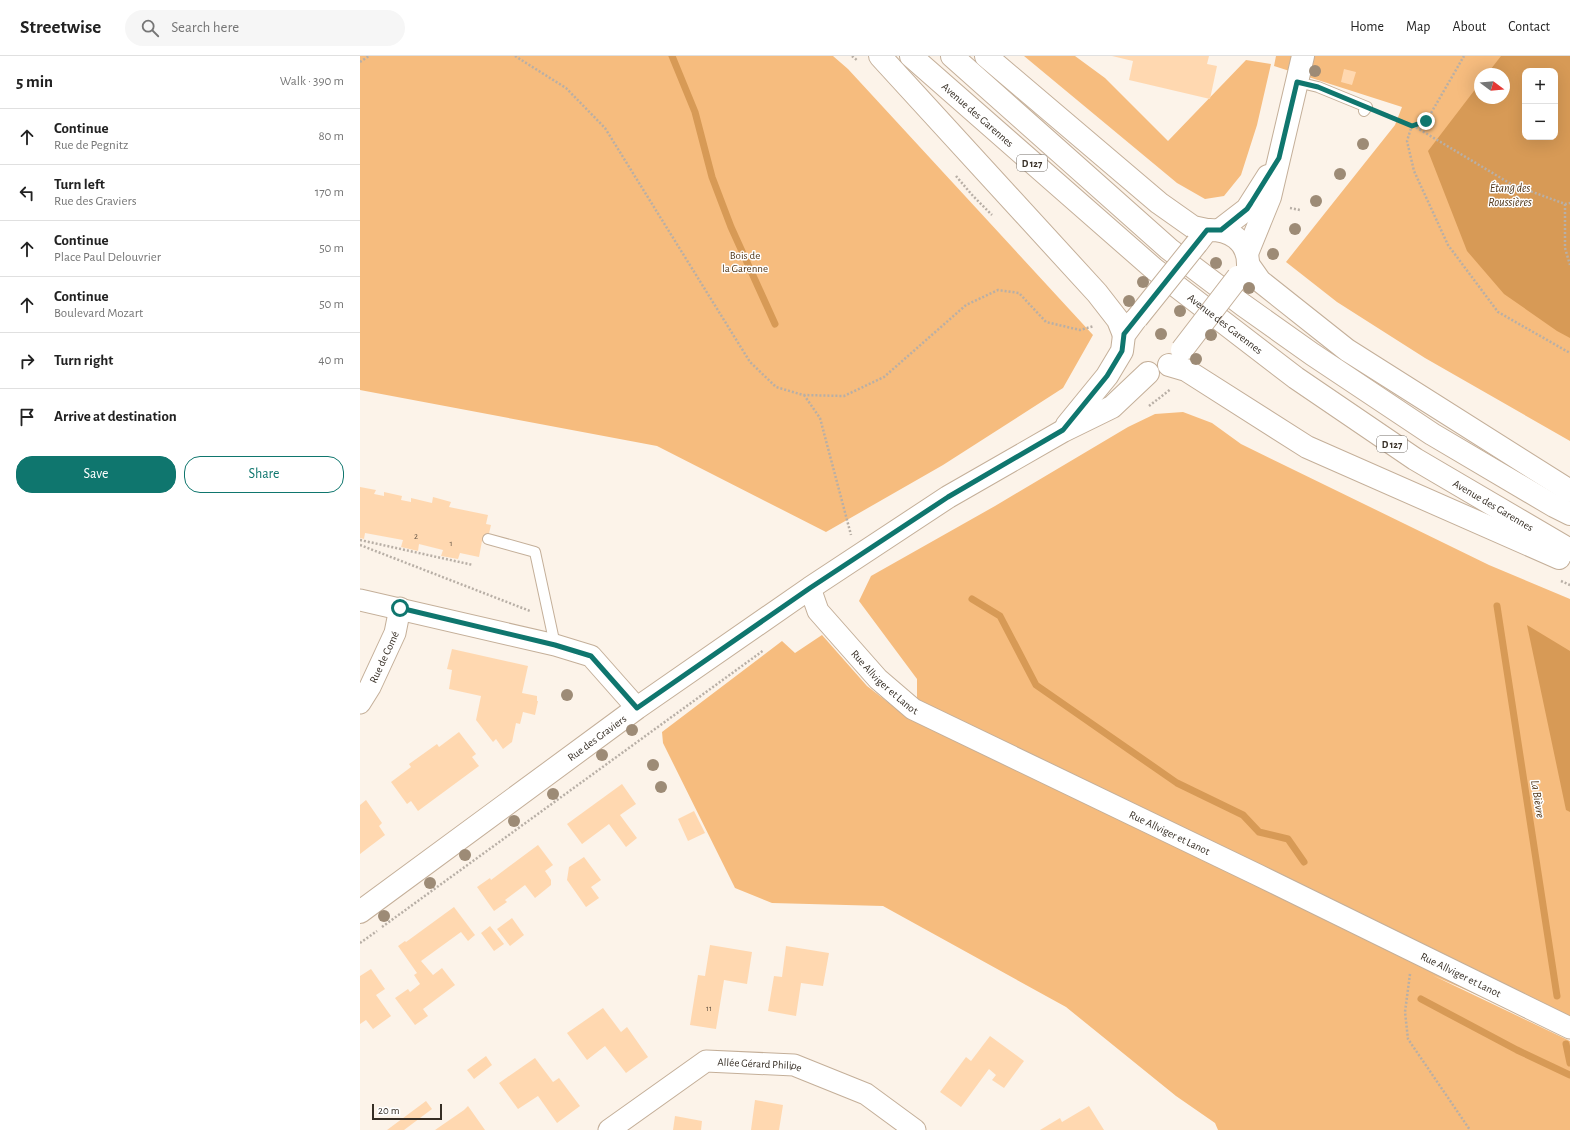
<!DOCTYPE html>
<meta charset="utf-8">
<style>
:root{--surface:#fff;--page:#f6f6f6;--text:#222;--muted:#767676;--line:#e0e0e0;--accent:#0f766e}
body{margin:0;font-family:"Alegreya Sans",sans-serif;background:var(--page);color:var(--text)}
.controls{position:absolute;right:12px;top:12px;display:grid;overflow:hidden;border-radius:8px;box-shadow:0 4px 16px #0002}
.controls button{width:36px;height:36px;display:grid;place-items:center;padding:0;border:0;border-bottom:1px solid var(--line);background:var(--surface);color:var(--text);font:20px sans-serif}
.compass{position:absolute;left:1114px;top:12px;width:36px;height:36px;border-radius:50%;background:var(--surface);box-shadow:0 4px 16px #0002;rotate:106deg}
.scale{position:absolute;left:12px;bottom:10px;width:70px;box-sizing:border-box;padding-left:4px;border:2px solid #362e25;border-top:0;font-size:11px;line-height:14px;white-space:nowrap;color:#362e25;-webkit-text-stroke:3px #fff;paint-order:stroke}
.stop{position:absolute;width:12px;height:12px;margin:-9px;border:3px solid #0f766e;border-radius:50%;background:#fff}
.stop.end{background:#0f766e;border-color:#fff;box-shadow:0 1px 4px #0008}
.list{margin:0;padding:0;list-style:none}
h2{display:flex;justify-content:space-between;align-items:center;height:52px;margin:0;padding:0 16px;font-size:17px}
h2 small{font-size:13px;font-weight:400;color:var(--muted)}
.list li{display:grid;grid-template-columns:26px 1fr auto;gap:12px;align-items:center;box-sizing:border-box;height:56px;padding:0 16px;border-top:1px solid var(--line)}
.list b{display:block;font-size:15px;white-space:nowrap}
.list p{margin:0;font-size:13px;white-space:nowrap;color:var(--muted)}
.list em{font-size:13px;font-style:normal;color:var(--muted)}
.actions{display:flex;gap:8px;padding:12px 16px}
.actions a{flex:1;padding:9px 0;border:1px solid var(--accent);border-radius:16px;text-align:center;font-size:14px;color:var(--accent)}
.actions .main{background:var(--accent);color:#fff}
.icon{flex:none;width:22px;height:22px;fill:none;stroke:currentColor;stroke-width:2;stroke-linecap:round;stroke-linejoin:round}
.map{position:relative;flex:none;width:1210px;height:1074px;overflow:hidden}
header{display:flex;align-items:center;gap:24px;box-sizing:border-box;height:56px;padding:0 20px;background:var(--surface);border-bottom:1px solid var(--line)}
header strong{font-size:19px}
nav{display:flex;gap:22px;margin-inline-start:auto;font-size:14px}
.search{width:280px;height:36px;background:var(--page);display:flex;align-items:center;gap:10px;box-sizing:border-box;padding:0 14px;border-radius:22px;color:var(--muted);font-size:15px}
main{display:flex}
aside{flex:1;background:var(--surface)}
.map>svg:first-child{display:block}
</style>
<header>
<strong>Streetwise</strong>
<div class="search"><svg class="icon" aria-label="search" viewBox="0 0 24 24"><circle cx="10" cy="10" r="6"/><path d="M15 15l6 6"/></svg>Search here</div>
<nav><a>Home</a><a>Map</a><a>About</a><a>Contact</a></nav>
</header>
<main>
<aside>
<h2>5 min<small>Walk · 390 m</small></h2>
<ul class="list">
<li><svg class="icon" aria-label="ahead" viewBox="0 0 24 24"><path d="M12 20V5M6 11l6-6 6 6"/></svg><div><b>Continue</b><p>Rue de Pegnitz</p></div><em>80 m</em></li>
<li><svg class="icon" aria-label="left" viewBox="0 0 24 24"><path d="M17 20v-9H6M10 6l-5 5 5 5"/></svg><div><b>Turn left</b><p>Rue des Graviers</p></div><em>170 m</em></li>
<li><svg class="icon" aria-label="ahead" viewBox="0 0 24 24"><path d="M12 20V5M6 11l6-6 6 6"/></svg><div><b>Continue</b><p>Place Paul Delouvrier</p></div><em>50 m</em></li>
<li><svg class="icon" aria-label="ahead" viewBox="0 0 24 24"><path d="M12 20V5M6 11l6-6 6 6"/></svg><div><b>Continue</b><p>Boulevard Mozart</p></div><em>50 m</em></li>
<li><svg class="icon" aria-label="right" viewBox="0 0 24 24"><path d="M7 20v-9h11M14 6l5 5-5 5"/></svg><div><b>Turn right</b></div><em>40 m</em></li>
<li><svg class="icon" aria-label="arrive" viewBox="0 0 24 24"><path d="M6 21V4h12l-3 4 3 4H6"/></svg><div><b>Arrive at destination</b></div></li>
</ul>
<div class="actions"><a class="main">Save</a><a>Share</a></div>
</aside>
<div class="map">
<svg width="1210" height="1074" viewBox="0 0 1210 1074">
<rect width="100%" height="100%" fill="#fcf3e9"/>
<!-- green -->
<path fill="#f6bc7e" fill-rule="evenodd" d="M0,0H473L488,13L733,279L703,332L583,409L466,476L297,390L0,334Z
M664,0H715L745,22L808,85L886,4L911,8L897,69L881,119L864,140L845,143L817,127Z
M916,0H1210V385L1065,302L977,246L926,206L1035,69L1042,51L914,10ZM1165,15H1195V81H1165ZM1120,18H1144V42H1120Z
M823,356L852,367L881,388L1129,509L1210,543V980L1072,919L1210,985V1074H858L855,1067L816,1040L706,951L523,850L412,847L375,832L303,687L302,676L422,585L435,597L462,579L507,630L547,661L557,647V623L499,545L511,520L635,450L768,371L795,358Z"/>
<!-- water -->
<path fill="#d79a56" fill-rule="evenodd" d="M1141,0H1210V282L1197,275L1144,238L1107,195L1068,95L1120,27V42H1144V18H1127ZM1165,15H1195V81H1165Z
M1167,569L1210,595V756L1206,754Z"/>
<g fill="none" stroke-linecap="round" stroke-linejoin="round">
<!-- stream -->
<path stroke="#d79a56" stroke-width="7" d="M312,0L335,56L352,121L371,171L415,268
M612,543L640,560L676,629L817,727L883,759L899,776L928,783L944,806
M1137,550L1197,940
M1061,943L1157,994L1210,1019
M1206,988L1210,1007"/>
</g>
<!-- building -->
<path fill="#ffd8b0" d="M752,0H849L847,8L857,10L850,43L769,24L773,5Z
M984,13L996,16L992,29L981,26Z
M0,431L16,434L14,438L24,440V436L42,440L41,444L51,446V442L72,447L73,441L91,446L89,451L128,459L126,468L131,469L127,486L122,485L119,501L100,497L98,503L81,500L83,494L59,488L58,495L41,491L43,484L5,477L4,483L0,482Z
M92,593L168,610L162,637L177,640V645H178L175,659L163,656L160,668L156,667L152,686L143,693L136,683L133,686L116,664L121,640L89,633L92,614L87,613Z
M99,676L116,698L112,701L119,710L58,755L51,745L47,748L31,726L51,711L49,708L77,688L79,691Z
M262,728L276,748L260,759L277,782L266,791L249,768L222,788L207,768Z
M6,744L22,767L19,770L25,779L0,798V749Z
M334,755L345,777L328,785L318,763Z
M178,789L193,809L185,815L191,824V829L175,842L165,829L145,844L147,846L134,855L117,831L130,822L131,824Z
M224,801L241,824L231,831L239,842L226,851L207,824L209,811Z
M94,851L115,879L108,885L101,876L61,905L73,919L82,912L95,929L63,953L68,960L55,969L35,942L48,933L50,936L60,928L54,919L57,917L38,890L45,885L46,886Z
M152,862L164,879L150,890L137,873Z
M130,870L144,888L134,895L121,877Z
M350,889L392,896L387,928L364,924L356,973L330,969L338,919L345,920Z
M426,890L469,897L463,930L441,927L436,960L408,955L414,920L422,921Z
M11,913L25,933L16,939L31,960L13,973L6,964L0,968V920Z
M243,952L261,976L267,971L288,1001L266,1017L245,990L227,1004L207,977Z
M630,980L664,1005L644,1032L632,1024L636,1019L629,1013L601,1051L580,1036L606,1001L611,1005Z
M126,1000L132,1009L114,1023L107,1014Z
M175,1002L193,1026L199,1022L220,1050L197,1067L178,1040L158,1053L139,1027Z
M395,1044L423,1049L419,1074H391Z
M66,1045L72,1053L44,1074H27Z
M108,1050L125,1074H75L104,1054Z
M729,1050L744,1074H680L700,1062L702,1066Z
M315,1060L342,1065L341,1074H313Z"/>
<g fill="none" stroke-linecap="round" stroke-linejoin="round">
<!-- service casing -->
<g stroke="#c4af99" stroke-width="12">
<path id="service" d="M937,26L958,31L1007,51L1004,55
M128,483L175,496L195,589"/>
</g>
<!-- minor casing -->
<g stroke="#c4af99" stroke-width="23">
<g id="minor">
<path id="s1" d="M450,532L458,555L518,623L553,653L898,819L1210,972"/>
<path d="M0,544L195,589L231,600L277,652"/>
<path id="s2" d="M0,647L10,631L35,577L40,552"/>
<path id="s3" d="M249,1074L346,1005L434,1009L506,1038L555,1074"/>
</g>
</g>
<!-- tertiary casing -->
<g stroke="#c4af99" stroke-width="24">
<g id="tertiary">
<path d="M861,173L887,153L908,120"/>
<path d="M837,187L847,174C869,173 888,184 888,208"/>
<path d="M888,195L910,141L943,0"/>
<path d="M707,369L747,320L762,295L764,279L775,264"/>
<path id="s4" d="M0,856L277,652L450,532L588,441L703,375L752,351L788,317"/>
</g>
</g>
<!-- primary casing -->
<g stroke="#c4af99" stroke-width="24">
<g id="primary">
<path d="M520,0L737,237L758,264L764,279"/>
<path id="s5" d="M551,0L794,213L936,322L1055,403L1210,494"/>
<path d="M592,0L809,193L883,249L952,298L1072,378L1194,450L1210,458"/>
<path d="M626,0L799,147L833,171L847,174"/>
<path d="M888,208L900,225L987,294L1210,435"/>
<path d="M809,309L826,314L947,391L1199,502"/>
</g>
</g>
<!-- path -->
<path stroke="#b8afa6" stroke-width="2.5" stroke-dasharray="2 2" stroke-linecap="butt" d="M155,0L206,32L245,72L390,306L416,331L443,339L484,340L524,321L606,249L638,234L659,237L686,266L720,274L734,270
M492,0L498,5
M0,6L9,0
M1023,57L1052,69L1151,128L1205,148L1210,147
M1052,69L1047,85L1054,115L1088,189L1138,256L1210,297
M1052,69L1067,64L1104,0
M596,120L613,140L632,159
M1205,148V192L1210,209
M930,152L940,154
M444,339L460,362L491,479
M789,350L811,333
M0,484L113,509
M0,489L170,555
M1201,525L1210,529
M22,871L404,594
M0,887L17,875
M1050,918L1045,956L1048,983L1110,1074"/>
<!-- service -->
<use href="#service" stroke="#fff" stroke-width="10"/>
<!-- minor -->
<use href="#minor" stroke="#fff" stroke-width="21"/>
<!-- tertiary -->
<use href="#tertiary" stroke="#fff" stroke-width="22"/>
<!-- primary -->
<use href="#primary" stroke="#fff" stroke-width="22"/>
<!-- tertiary-bridge casing -->
<g stroke="#c4af99" stroke-width="24" stroke-linecap="butt">
<path id="tertiary-bridge" d="M777,262L837,187
M822,294L878,221"/>
</g>
<!-- tertiary-bridge -->
<use href="#tertiary-bridge" stroke="#fff" stroke-width="22"/>
</g>
<!-- trees -->
<g fill="#9d8b76">
<circle cx="955" cy="15" r="6"/>
<circle cx="1003" cy="88" r="6"/>
<circle cx="980" cy="118" r="6"/>
<circle cx="956" cy="145" r="6"/>
<circle cx="935" cy="173" r="6"/>
<circle cx="913" cy="198" r="6"/>
<circle cx="856" cy="207" r="6"/>
<circle cx="783" cy="226" r="6"/>
<circle cx="889" cy="232" r="6"/>
<circle cx="769" cy="245" r="6"/>
<circle cx="820" cy="255" r="6"/>
<circle cx="801" cy="278" r="6"/>
<circle cx="851" cy="279" r="6"/>
<circle cx="836" cy="303" r="6"/>
<circle cx="207" cy="639" r="6"/>
<circle cx="272" cy="674" r="6"/>
<circle cx="242" cy="699" r="6"/>
<circle cx="293" cy="709" r="6"/>
<circle cx="301" cy="731" r="6"/>
<circle cx="193" cy="738" r="6"/>
<circle cx="154" cy="765" r="6"/>
<circle cx="105" cy="799" r="6"/>
<circle cx="70" cy="827" r="6"/>
<circle cx="24" cy="860" r="6"/>
</g>
<g fill="none" stroke-linecap="round" stroke-linejoin="round">
<!-- route -->
<path stroke="#0f766e" stroke-width="5" d="M40,552L195,589L231,600L277,652L450,532L588,441L703,374L747,320L762,295L764,278L847,174H861L887,153L891,147L919,102L937,26L958,31L1052,70L1066,65"/>
</g>
<g text-anchor="middle" stroke-width="3" stroke-linejoin="round" paint-order="stroke">
<!-- number labels -->
<g font-size="9" fill="#685848">
<text x="56" y="483">2</text>
<text x="91" y="490">1</text>
<text x="349" y="955">11</text>
</g>
<!-- shield labels -->
<g fill="#fff" stroke="#726d66" stroke-width="1">
<rect x="657" y="99" width="30" height="16" rx="3"/>
<rect x="1017" y="380" width="30" height="16" rx="3"/>
</g>
<g font-size="10" font-weight="bold" fill="#362e25">
<text x="672" y="111">D 127</text>
<text x="1032" y="392">D 127</text>
</g>
<!-- street labels -->
<g font-size="11" fill="#362e25" stroke="#fff">
<text dy="4" stroke="none"><textPath href="#s5" startOffset="89">Avenue des Garennes</textPath></text>
<text dy="4" stroke="none"><textPath href="#s5" startOffset="413">Avenue des Garennes</textPath></text>
<text dy="4" stroke="none"><textPath href="#s5" startOffset="737">Avenue des Garennes</textPath></text>
<text dy="4" stroke="none"><textPath href="#s2" startOffset="52">Rue de Comé</textPath></text>
<text dy="4" stroke="none"><textPath href="#s1" startOffset="122">Rue Allviger et Lanot</textPath></text>
<text dy="4" stroke="none"><textPath href="#s4" startOffset="294">Rue des Graviers</textPath></text>
<text dy="4" stroke="none"><textPath href="#s1" startOffset="446">Rue Allviger et Lanot</textPath></text>
<text dy="4" stroke="none"><textPath href="#s1" startOffset="770">Rue Allviger et Lanot</textPath></text>
<text dy="4" stroke="none"><textPath href="#s3" startOffset="173">Allée Gérard Philipe</textPath></text>
</g>
<!-- park labels -->
<g font-size="11" fill="#4f3618" stroke="#fff">
<text x="385" y="203">Bois de<tspan x="385" dy="13">la Garenne</tspan></text>
</g>
<!-- water labels -->
<g font-size="12" font-style="italic" fill="#53391c" stroke="#fff">
<text x="1150" y="136">Étang des<tspan x="1150" dy="14">Roussières</tspan></text>
<text transform="translate(1178 743) rotate(81)" y="4">La Bièvre</text>
</g>
</g>
</svg>
<div class="controls">
<button>+</button>
<button>−</button>
</div>
<svg class="compass" viewBox="-18 -18 36 36"><path d="M0-13l5 13h-10z" fill="#e53935"/><path d="M0 13l5-13h-10z" fill="#767676"/></svg>
<div class="scale">20 m</div>
<div class="stop" style="left:40px;top:552px"></div>
<div class="stop end" style="left:1066px;top:65px"></div>
</div>
</main>
